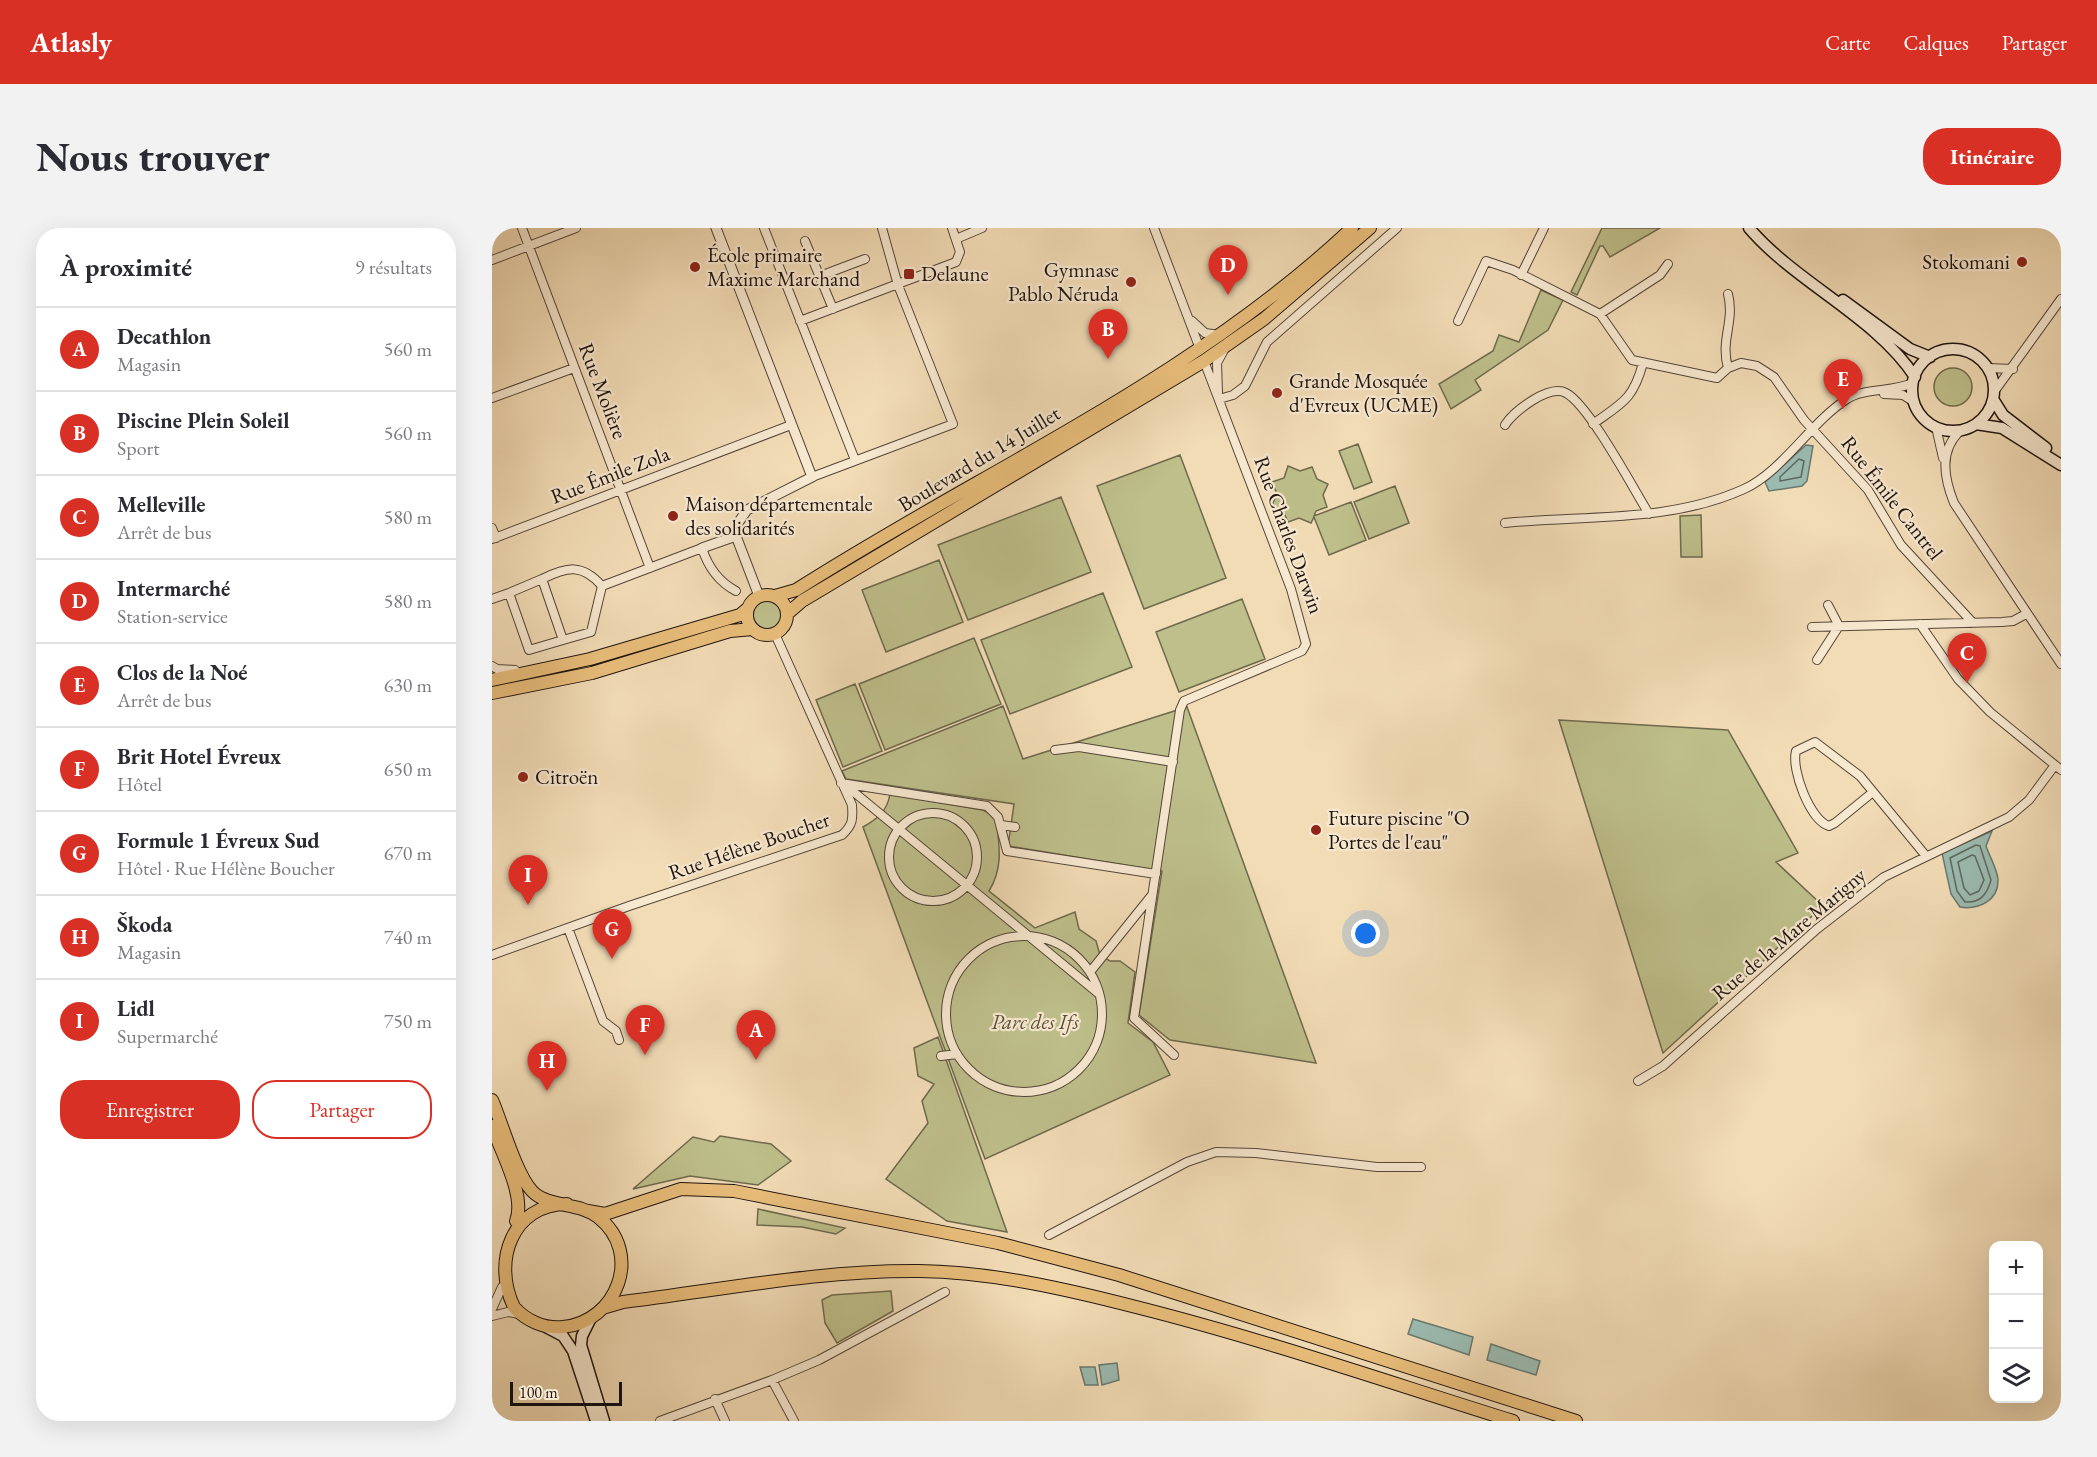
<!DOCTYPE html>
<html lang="fr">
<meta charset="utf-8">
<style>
:root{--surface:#fff;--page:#f2f2f3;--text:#2b2b33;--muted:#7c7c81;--line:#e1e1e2;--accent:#d93025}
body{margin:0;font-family:"EB Garamond",serif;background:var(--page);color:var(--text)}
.controls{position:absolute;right:18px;bottom:18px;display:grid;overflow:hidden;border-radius:12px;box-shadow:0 6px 24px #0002}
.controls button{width:54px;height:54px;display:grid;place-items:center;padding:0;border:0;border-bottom:2px solid var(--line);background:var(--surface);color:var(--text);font:30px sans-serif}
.scale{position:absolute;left:18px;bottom:15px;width:112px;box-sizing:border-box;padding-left:6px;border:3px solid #1f140f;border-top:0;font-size:16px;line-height:21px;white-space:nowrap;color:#1f140f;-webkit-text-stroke:4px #f7e8d0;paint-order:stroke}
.you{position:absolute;left:874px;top:706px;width:21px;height:21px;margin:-15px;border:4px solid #fff;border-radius:50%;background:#1a73e8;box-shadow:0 0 0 9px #1a73e833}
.badge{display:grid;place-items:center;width:39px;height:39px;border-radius:50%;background:var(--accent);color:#fff;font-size:20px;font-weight:700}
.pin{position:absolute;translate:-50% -50px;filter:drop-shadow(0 2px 3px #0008)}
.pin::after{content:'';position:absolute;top:32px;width:21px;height:18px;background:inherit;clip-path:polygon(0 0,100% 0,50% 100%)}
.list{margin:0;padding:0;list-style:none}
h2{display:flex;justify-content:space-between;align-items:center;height:78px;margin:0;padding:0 24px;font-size:26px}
h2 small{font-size:20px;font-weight:400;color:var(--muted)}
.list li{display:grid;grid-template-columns:39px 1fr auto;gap:18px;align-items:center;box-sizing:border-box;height:84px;padding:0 24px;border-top:2px solid var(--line)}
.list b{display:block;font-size:22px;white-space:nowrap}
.list p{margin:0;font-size:20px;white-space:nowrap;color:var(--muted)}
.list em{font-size:20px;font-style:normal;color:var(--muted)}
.actions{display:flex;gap:12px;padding:18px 24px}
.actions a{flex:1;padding:14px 0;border:2px solid var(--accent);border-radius:24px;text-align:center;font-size:21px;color:var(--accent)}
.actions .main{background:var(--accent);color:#fff}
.icon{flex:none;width:33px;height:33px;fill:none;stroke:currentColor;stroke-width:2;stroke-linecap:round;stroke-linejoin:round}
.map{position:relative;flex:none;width:1569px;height:1193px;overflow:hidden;border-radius:24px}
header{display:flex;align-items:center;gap:36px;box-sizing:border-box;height:84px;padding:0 30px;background:var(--accent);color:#fff}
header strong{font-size:28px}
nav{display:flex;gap:33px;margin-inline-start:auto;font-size:21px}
.intro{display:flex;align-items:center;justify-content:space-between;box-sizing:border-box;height:144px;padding:0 36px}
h1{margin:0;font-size:42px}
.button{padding:15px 27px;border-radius:24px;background:var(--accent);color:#fff;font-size:21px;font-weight:700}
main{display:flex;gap:36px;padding:0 36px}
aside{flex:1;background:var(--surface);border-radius:24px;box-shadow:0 6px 24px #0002}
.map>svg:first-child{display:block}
</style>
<header>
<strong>Atlasly</strong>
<nav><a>Carte</a><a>Calques</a><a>Partager</a></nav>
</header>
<div class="intro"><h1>Nous trouver</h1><a class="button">Itinéraire</a></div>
<main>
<aside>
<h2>À proximité<small>9 résultats</small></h2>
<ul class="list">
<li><span class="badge">A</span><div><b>Decathlon</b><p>Magasin</p></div><em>560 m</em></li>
<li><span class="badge">B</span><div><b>Piscine Plein Soleil</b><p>Sport</p></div><em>560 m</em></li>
<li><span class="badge">C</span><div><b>Melleville</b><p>Arrêt de bus</p></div><em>580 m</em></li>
<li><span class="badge">D</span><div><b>Intermarché</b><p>Station-service</p></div><em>580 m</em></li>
<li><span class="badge">E</span><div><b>Clos de la Noé</b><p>Arrêt de bus</p></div><em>630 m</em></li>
<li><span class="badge">F</span><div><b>Brit Hotel Évreux</b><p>Hôtel</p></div><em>650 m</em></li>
<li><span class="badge">G</span><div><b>Formule 1 Évreux Sud</b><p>Hôtel · Rue Hélène Boucher</p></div><em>670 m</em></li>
<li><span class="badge">H</span><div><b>Škoda</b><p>Magasin</p></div><em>740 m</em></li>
<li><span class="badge">I</span><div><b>Lidl</b><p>Supermarché</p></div><em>750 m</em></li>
</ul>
<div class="actions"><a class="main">Enregistrer</a><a>Partager</a></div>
</aside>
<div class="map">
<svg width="1569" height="1193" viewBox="0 0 1569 1193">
<rect width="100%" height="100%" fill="#f2dcb6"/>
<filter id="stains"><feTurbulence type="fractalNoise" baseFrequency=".00333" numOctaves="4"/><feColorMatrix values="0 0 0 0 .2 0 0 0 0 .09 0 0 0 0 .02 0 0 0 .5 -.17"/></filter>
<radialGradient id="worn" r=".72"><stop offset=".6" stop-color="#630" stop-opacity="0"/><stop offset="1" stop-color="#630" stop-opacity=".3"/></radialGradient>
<!-- green -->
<path fill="#bebf8b" stroke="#6e6a4d" stroke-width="1.5" d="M1110,0H1168L1118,29L1111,18H1108L1085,67L1079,64Z
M1049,62L1071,72L1056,102L983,152L989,162L959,181L947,156L1001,123L1007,107L1027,114Z
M1442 159a19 19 0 1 1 38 0a19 19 0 1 1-38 0Z
M866,216L880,254L862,261L847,223Z
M688,227L734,350L652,381L605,258Z
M796,238L808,243L820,239L825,251L836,256L831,267L835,279L824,283L822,288L859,274L874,312L837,327L822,289L819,295L807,290L796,294L791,283L780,277L785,266L780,254L792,250Z
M903,258L917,295L877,311L862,274Z
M569,269L599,344L476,392L446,317Z
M1209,287L1210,329H1189L1188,288Z
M447,332L471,394L394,424L370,362Z
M611,365L640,439L518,486L489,412Z
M261 386a15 15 0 1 1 30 0a15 15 0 1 1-30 0Z
M750,371L773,431L687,464L664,404Z
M482,410L509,476L393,522L367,456Z
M363,456L390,523L351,539L324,472Z
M511,478L531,531L695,479L824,835L678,812L647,787L670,643L516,618L522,576L354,551L350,543Z
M1067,492L1236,502L1306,625L1284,634L1331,678L1171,825Z
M398,566L491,582L504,589C507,616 512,639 497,663L543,700L583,684L587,701L604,713L608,727L618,733H628L643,744L636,795L661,814L678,847L493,931L371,599C385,591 395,584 398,566Z
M446,809L515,1004L455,993L394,951L436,895L430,873L442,856L426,848L422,820Z
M228,908L279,916L299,933L266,957L198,948L141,961L201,909L222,914Z
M266,981L353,1000L344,1006L310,999L265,997Z
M399,1063L401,1083L345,1115L333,1095L330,1072L340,1067Z"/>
<!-- water -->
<path fill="#9bbbb1" stroke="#697870" stroke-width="1.5" d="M1314,217L1321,218L1315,253L1310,258L1277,263L1273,254Z
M1500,603L1494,618C1497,627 1505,641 1506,651C1507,673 1486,682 1468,679L1459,666L1450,625Z
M921,1091L981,1109L977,1127L916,1106Z
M999,1116L1048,1133L1044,1147L995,1132Z
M625,1135L627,1152L610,1157L607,1137Z
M588,1139H603L606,1157H593Z"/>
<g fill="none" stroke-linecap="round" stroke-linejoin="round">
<!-- shore -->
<path stroke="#5d6860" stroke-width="1.5" d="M1307,231L1312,233L1309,249L1288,253V249Z
M1484,617L1488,618L1499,652C1495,666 1489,675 1473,674L1465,663L1458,630Z
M1480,627L1483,628L1492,652L1487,663L1478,667L1472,660L1466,634Z"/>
<!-- minor casing -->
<g stroke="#544639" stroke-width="10">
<path id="minor" d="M30,0L158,340
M272,0L363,232
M662,0L708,121
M464,11L490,0
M313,13L341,81
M0,32L84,0
M1029,47L1052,0
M328,48L373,31
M1108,86L1168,47L1176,36
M308,93L464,34L468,24L460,0
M700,93L713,105L728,107
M966,93L994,33L1021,42L1108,86L1140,132L1225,150L1236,140L1249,135L1265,138L1282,149L1312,192L1376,262L1409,317L1481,395
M1236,140C1228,111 1243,94 1236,66
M1495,140L1521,141
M1502,164L1569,71
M726,165L725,135L732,122
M1392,166L1411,167L1422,174
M0,170L82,140
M727,171L741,167L753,158L775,114L905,0
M1101,196C1130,175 1141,172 1151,135
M1013,197C1022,183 1057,156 1074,165C1097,177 1141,260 1157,286
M1444,199L1451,230
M1468,203C1447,223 1452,250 1462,275L1569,436
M320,249L461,196L406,57L390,0
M1013,295C1092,287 1177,295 1252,261C1291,243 1319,194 1355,171C1371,160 1401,164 1421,155
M0,300L4,310
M0,311L299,197
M50,351L17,365L37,422L71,412
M110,358C90,335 75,339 50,351L71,412L99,404L110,358L210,320C216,339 227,354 244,363
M0,371L17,365
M1428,396L1466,451L1498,484L1569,542
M1320,399L1510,394L1521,393L1534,386
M1325,432L1347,398L1336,377
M0,438L5,441L23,442
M563,522L587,519L681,534
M349,555L495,578L506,589L515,623L664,646
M352,556L607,766
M1381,564L1343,595L1337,598C1318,592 1299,542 1304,523L1323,514L1368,548L1434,628
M397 629a44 44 0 1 1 88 0a44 44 0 1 1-88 0Z
M509,597L523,599
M76,700L111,793L124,803L127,812
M454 786a78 78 0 1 1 156 0a78 78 0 1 1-156 0Z
M0,727L137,678L350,607C361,597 361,591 360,577L283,406
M598,744L660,667
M682,827L642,790L688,482L692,473L810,423L814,416L799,361L712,133
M449,828L465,826
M1146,853L1171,838L1325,701L1392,649L1517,589L1537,572L1563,537
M557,1007L695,934L724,924L764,925L885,939H929
M0,1081L10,1059
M0,1088L16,1084L27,1086
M280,1152L327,1132L453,1064
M223,1171L233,1193
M168,1193L280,1152L302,1193"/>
</g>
<!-- tertiary casing -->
<g stroke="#544639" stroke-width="11">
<path id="tertiary" d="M244,308L267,368
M210,320L244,308L246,295L255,282L320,249L224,0"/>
</g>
<!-- secondary casing -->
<g stroke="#1f140f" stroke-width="13">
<path id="secondary" d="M1257,0C1304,55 1384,89 1423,149
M1351,72L1418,121L1438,129
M1420 162a41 41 0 1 1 82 0a41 41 0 1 1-82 0Z
M1501,171L1511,187L1554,220
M1484,196L1510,200L1569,237
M98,1092L90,1108L89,1117L112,1193
M54,1099L71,1108L81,1123L104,1193"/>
</g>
<!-- primary casing -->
<g stroke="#1f140f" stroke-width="14">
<path id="primary" d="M255 387a20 20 0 1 1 40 0a20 20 0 1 1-40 0Z
M283,368L304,362C490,243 698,153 860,0
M295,386L310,373L712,133L772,91L878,0
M0,452L98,431L248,387L255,381
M0,465L100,445L238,403L261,401
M0,872C10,895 24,946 40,963C56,980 87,974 106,989C152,1025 125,1094 71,1099C53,1101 34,1093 22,1079C0,1034 20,976 75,976
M0,898C9,924 34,968 24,993"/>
</g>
<!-- trunk casing -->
<g stroke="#1f140f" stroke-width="14">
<path id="trunk" d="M96,983L113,986L189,961L242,963L506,1015L627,1047L1084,1193
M114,1079L131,1074C229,1062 329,1042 427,1043C500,1044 574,1061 644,1079C771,1111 896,1154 1021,1193"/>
</g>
<!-- minor -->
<use href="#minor" stroke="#f7e8d0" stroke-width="8"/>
<!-- tertiary -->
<use href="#tertiary" stroke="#f7e8d0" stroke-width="9"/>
<!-- secondary -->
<use href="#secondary" stroke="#f7e8d0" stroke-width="10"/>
<!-- primary -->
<use href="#primary" stroke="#e9be7b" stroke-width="12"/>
<!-- trunk -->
<use href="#trunk" stroke="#e9be7b" stroke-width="12"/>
</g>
<!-- markers -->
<g fill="#8f2418" stroke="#f7e8d0" stroke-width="2">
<circle cx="1530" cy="34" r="6"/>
<circle cx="203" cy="39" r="6"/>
<rect x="411" y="40" width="12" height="12" rx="3"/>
<circle cx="639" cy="54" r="6"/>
<circle cx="785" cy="165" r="6"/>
<circle cx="181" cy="288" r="6"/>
<circle cx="31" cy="549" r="6"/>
<circle cx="824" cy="602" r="6"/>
</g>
<g text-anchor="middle" stroke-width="4.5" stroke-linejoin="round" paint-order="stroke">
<!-- poi labels -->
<g font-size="21" fill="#1f140f" stroke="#f7e8d0" text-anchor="start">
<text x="215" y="34">École primaire<tspan x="215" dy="24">Maxime Marchand</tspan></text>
<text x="1518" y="41" text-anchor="end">Stokomani</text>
<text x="627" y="49" text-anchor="end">Gymnase<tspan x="627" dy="24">Pablo Néruda</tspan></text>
<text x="429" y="53">Delaune</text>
<text x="797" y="160">Grande Mosquée<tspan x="797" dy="24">d'Evreux (UCME)</tspan></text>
<text x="193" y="283">Maison départementale<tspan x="193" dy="24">des solidarités</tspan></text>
<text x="43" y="556">Citroën</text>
<text x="836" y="597">Future piscine "O<tspan x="836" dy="24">Portes de l'eau"</tspan></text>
</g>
<!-- street labels -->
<g font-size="21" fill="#1f140f" stroke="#f7e8d0">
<text transform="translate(111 163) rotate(69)" y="7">Rue Molière</text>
<text transform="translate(487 231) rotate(-31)" y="7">Boulevard du 14 Juillet</text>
<text transform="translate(118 247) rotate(-21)" y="7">Rue Émile Zola</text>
<text transform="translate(1400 270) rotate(52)" y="7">Rue Émile Cantrel</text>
<text transform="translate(797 307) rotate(70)" y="7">Rue Charles Darwin</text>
<text transform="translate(257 618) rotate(-19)" y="7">Rue Hélène Boucher</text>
<text transform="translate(1297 706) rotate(-40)" y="7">Rue de la Mare Marigny</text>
</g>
<!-- park labels -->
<g font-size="21" font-style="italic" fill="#57503a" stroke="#f7e8d0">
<text x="543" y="801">Parc des Ifs</text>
</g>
</g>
<rect width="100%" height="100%" filter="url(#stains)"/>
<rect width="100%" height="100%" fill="url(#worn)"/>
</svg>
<div class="controls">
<button>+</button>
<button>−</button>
<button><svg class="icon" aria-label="layers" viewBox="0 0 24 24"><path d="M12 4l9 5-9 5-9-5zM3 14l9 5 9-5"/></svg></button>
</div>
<div class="scale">100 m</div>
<div class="you"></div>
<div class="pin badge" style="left:264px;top:832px">A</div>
<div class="pin badge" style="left:616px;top:131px">B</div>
<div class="pin badge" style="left:1475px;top:455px">C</div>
<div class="pin badge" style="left:736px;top:67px">D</div>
<div class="pin badge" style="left:1351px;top:181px">E</div>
<div class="pin badge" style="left:153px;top:827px">F</div>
<div class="pin badge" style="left:120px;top:731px">G</div>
<div class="pin badge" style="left:55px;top:863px">H</div>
<div class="pin badge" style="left:36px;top:677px">I</div>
</div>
</main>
